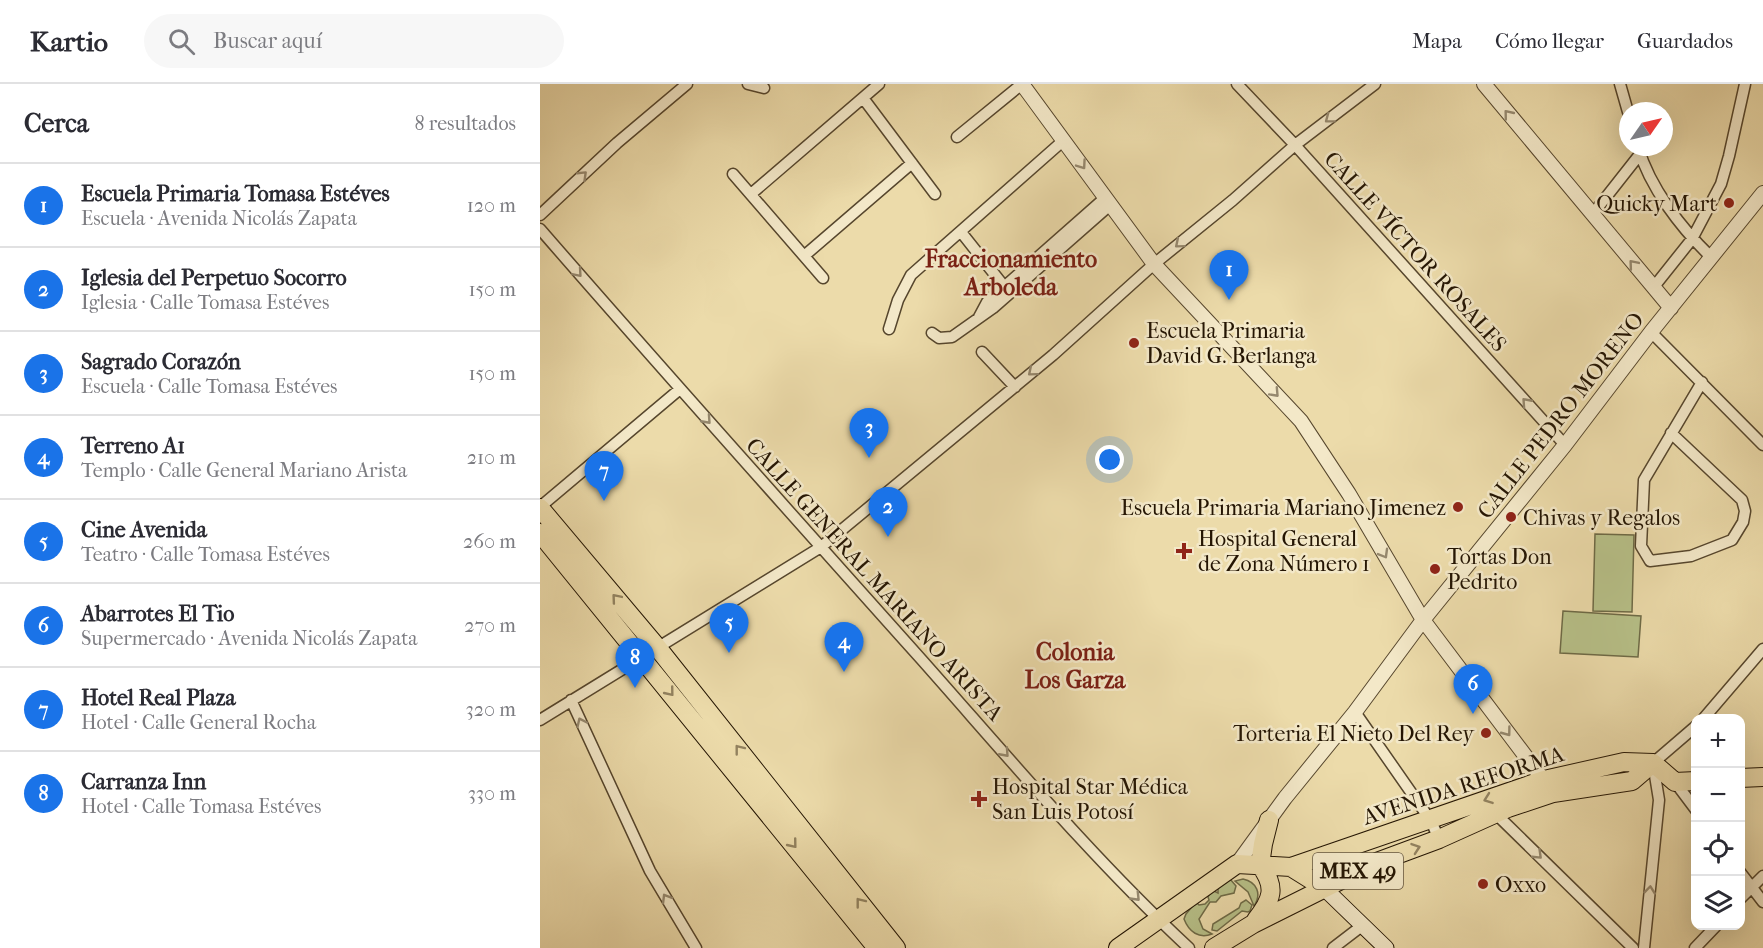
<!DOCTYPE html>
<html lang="es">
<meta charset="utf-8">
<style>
:root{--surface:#fff;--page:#f7f7f7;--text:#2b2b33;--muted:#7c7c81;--line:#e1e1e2;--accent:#1a73e8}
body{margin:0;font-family:"IM FELL French Canon",serif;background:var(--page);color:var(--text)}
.controls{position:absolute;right:18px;bottom:18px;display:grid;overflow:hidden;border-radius:12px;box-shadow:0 6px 24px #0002}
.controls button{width:54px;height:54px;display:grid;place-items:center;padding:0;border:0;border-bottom:2px solid var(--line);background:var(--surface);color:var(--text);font:30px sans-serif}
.compass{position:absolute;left:1079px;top:18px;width:54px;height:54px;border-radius:50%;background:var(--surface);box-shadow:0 6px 24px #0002;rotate:56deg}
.you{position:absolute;left:570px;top:376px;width:21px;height:21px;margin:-15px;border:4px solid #fff;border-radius:50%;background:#1a73e8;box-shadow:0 0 0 9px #1a73e833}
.badge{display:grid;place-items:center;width:39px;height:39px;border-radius:50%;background:var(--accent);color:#fff;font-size:20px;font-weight:700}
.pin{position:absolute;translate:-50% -50px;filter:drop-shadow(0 2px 3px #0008)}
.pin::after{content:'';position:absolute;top:32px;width:21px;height:18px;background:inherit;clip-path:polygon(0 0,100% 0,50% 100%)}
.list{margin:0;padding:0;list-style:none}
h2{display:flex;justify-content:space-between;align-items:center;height:78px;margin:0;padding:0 24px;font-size:26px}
h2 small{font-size:20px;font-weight:400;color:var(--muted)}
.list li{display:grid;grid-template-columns:39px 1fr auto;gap:18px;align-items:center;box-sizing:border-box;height:84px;padding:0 24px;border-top:2px solid var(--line)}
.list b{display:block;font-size:22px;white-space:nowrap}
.list p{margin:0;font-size:20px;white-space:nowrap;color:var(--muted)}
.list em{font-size:20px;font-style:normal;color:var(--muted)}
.icon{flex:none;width:33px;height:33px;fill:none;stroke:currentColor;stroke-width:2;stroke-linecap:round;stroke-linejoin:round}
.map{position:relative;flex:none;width:1223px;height:864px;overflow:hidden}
header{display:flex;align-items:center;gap:36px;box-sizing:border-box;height:84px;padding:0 30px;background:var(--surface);border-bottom:2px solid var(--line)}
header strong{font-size:28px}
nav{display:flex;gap:33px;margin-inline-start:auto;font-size:21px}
.search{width:420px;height:54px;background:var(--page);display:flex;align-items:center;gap:15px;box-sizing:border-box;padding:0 21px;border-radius:33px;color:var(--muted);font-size:22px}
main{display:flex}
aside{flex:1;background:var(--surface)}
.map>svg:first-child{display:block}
</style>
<header>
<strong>Kartio</strong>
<div class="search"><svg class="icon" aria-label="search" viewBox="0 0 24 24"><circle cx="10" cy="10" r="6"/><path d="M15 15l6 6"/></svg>Buscar aquí</div>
<nav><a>Mapa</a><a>Cómo llegar</a><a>Guardados</a></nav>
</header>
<main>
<aside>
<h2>Cerca<small>8 resultados</small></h2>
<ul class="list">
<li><span class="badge">1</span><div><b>Escuela Primaria Tomasa Estéves</b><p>Escuela · Avenida Nicolás Zapata</p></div><em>120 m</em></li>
<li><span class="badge">2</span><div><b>Iglesia del Perpetuo Socorro</b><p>Iglesia · Calle Tomasa Estéves</p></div><em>150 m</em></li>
<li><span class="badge">3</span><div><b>Sagrado Corazón</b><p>Escuela · Calle Tomasa Estéves</p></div><em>150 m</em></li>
<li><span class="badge">4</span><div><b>Terreno A1</b><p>Templo · Calle General Mariano Arista</p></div><em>210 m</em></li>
<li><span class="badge">5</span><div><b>Cine Avenida</b><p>Teatro · Calle Tomasa Estéves</p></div><em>260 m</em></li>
<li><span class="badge">6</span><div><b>Abarrotes El Tio</b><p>Supermercado · Avenida Nicolás Zapata</p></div><em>270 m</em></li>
<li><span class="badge">7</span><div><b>Hotel Real Plaza</b><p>Hotel · Calle General Rocha</p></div><em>320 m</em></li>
<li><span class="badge">8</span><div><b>Carranza Inn</b><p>Hotel · Calle Tomasa Estéves</p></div><em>330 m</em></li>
</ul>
</aside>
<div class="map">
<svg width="1223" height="864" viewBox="0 0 1223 864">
<rect width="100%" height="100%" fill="#ecdbaa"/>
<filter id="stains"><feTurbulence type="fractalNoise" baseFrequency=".00333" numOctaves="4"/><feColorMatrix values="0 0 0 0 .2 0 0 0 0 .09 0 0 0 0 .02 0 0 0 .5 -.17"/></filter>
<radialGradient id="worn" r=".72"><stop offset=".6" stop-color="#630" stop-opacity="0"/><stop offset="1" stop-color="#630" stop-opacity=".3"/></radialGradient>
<!-- green -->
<path fill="#b7c088" stroke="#6e6a46" stroke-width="1.5" d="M1055,450L1094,451L1092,528L1053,527Z
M1023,527L1101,532L1098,573L1020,569Z
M690,795L696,802L694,809L681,812L676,818H670L659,835L663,845L672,850C659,855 649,848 644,835L646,830L656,818L659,821L665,820L669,816L668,813L672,806L678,809V803Z
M703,795C717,798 722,810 714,822L708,808L695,797Z
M706,816L712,821L710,827L708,828L702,827L677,847L672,846L673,840L699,824L701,819Z"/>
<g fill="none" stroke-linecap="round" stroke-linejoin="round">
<!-- minor casing -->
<g stroke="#56462d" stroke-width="13">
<path id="minor" d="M208,0L224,4
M697,0L755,61L1025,361
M1080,0L1088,28
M323,14L395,110
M417,53L482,0
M1098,63C1110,104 1141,144 1171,173
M193,90L283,194
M211,110L339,0
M0,131L77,59L147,0
M1052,131L1100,70
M0,145C126,290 253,432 381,575C468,673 553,775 649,864
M421,148L467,206
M264,172L372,79
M1113,204L1152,155L1181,100L1189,72L1205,0
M439,233L447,218L565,114
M349,245L358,216L371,191L524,56
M1111,248L1223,361
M392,249L399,254L412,253L453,224L570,121
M442,268L475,303
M1131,349L1202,416L1205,427L1203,438L1192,456L1151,472L1110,477L1101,462L1104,396L1162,298
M0,423L140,305
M31,616L110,787L156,864
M815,628L891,737L899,755
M1164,634L1223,565
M0,636L281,463L513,271L614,180L693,116L755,61L835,0
M1135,698L1156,726
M956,730L1093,864
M1200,788L1223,818
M1200,815L1223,792
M793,864L823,841
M1104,864L1119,716L1113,679L1156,642
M1155,864L1176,842"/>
</g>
<!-- tertiary casing -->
<g stroke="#56462d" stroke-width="16">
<path id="tertiary" d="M482,0L614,180L761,337L809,410L883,536L1008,702
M944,0L1131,224
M697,780L745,714L815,628L883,536L1025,361L1111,248L1223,109"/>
</g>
<!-- secondary casing -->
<g stroke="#241503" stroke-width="17">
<path id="secondary" d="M783,803L846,864"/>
</g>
<!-- primary casing -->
<g stroke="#241503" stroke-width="20">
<path id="primary" d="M0,424L117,563L356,864
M0,449L337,864
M1200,694L1223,693
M751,783L1004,696L1084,678L1113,679L1135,698L1156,697
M716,836C732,816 737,803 720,781L723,760L729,736
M578,864L697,780L751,783L783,803
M674,864L713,840L837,778L899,755L968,724L1013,709L1092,697L1113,679"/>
</g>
<!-- minor -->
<use href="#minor" stroke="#f3e8c8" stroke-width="10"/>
<!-- tertiary -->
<use href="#tertiary" stroke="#f3e8c8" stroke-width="14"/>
<!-- secondary -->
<use href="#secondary" stroke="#f3e8c8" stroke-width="15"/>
<!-- primary -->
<use href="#primary" stroke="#ecdbaa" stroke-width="18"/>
</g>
<!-- one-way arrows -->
<defs><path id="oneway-chevron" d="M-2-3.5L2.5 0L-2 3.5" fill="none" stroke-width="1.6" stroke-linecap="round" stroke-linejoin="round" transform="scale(1.5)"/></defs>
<g stroke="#96896f">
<use href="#oneway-chevron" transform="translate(968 30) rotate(-129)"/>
<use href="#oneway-chevron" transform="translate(789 35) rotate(143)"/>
<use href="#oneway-chevron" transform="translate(542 81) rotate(55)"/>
<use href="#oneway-chevron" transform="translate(43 91) rotate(-44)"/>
<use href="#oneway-chevron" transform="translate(639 160) rotate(140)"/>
<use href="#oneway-chevron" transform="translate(1093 180) rotate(-130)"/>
<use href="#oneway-chevron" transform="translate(38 189) rotate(49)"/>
<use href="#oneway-chevron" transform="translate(492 288) rotate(140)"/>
<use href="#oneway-chevron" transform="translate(735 309) rotate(47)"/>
<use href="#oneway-chevron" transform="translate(986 318) rotate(-132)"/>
<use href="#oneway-chevron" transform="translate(167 336) rotate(48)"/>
<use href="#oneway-chevron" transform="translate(844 470) rotate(60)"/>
<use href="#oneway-chevron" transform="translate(41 638) rotate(-115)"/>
<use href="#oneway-chevron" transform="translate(967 648) rotate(53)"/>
<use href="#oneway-chevron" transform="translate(465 669) rotate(48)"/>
<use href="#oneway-chevron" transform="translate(998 771) rotate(44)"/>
<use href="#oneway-chevron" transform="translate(1110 806) rotate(-84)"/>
<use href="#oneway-chevron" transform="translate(596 813) rotate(46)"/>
<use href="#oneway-chevron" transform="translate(126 814) rotate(-121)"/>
</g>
<g stroke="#92825f">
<use href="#oneway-chevron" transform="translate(76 514) rotate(-130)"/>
<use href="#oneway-chevron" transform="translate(130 608) rotate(51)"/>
<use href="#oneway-chevron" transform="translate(199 665) rotate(-128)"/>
<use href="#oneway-chevron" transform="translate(948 715) rotate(160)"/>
<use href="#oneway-chevron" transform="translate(253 760) rotate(51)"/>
<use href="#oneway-chevron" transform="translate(876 764) rotate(-19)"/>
<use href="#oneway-chevron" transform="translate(320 818) rotate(-128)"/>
</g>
<!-- markers -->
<g fill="#8f2418" stroke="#f3e8c8" stroke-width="2">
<circle cx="1189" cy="119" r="6"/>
<circle cx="594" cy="259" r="6"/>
<circle cx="918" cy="423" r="6"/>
<circle cx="971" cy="433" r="6"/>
<path d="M641 458h6v6h6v6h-6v6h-6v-6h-6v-6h6z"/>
<circle cx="895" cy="485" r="6"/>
<circle cx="946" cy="649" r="6"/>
<path d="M436 706h6v6h6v6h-6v6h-6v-6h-6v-6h6z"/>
<circle cx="943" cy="800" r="6"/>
</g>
<g text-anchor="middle" stroke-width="5" stroke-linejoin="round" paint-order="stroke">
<!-- shield labels -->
<rect fill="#f3e8c8" stroke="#62543e" stroke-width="1.5" x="773" y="769" width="90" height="36" rx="4.5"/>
<g font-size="21" font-weight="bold" fill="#241503">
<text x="818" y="794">MEX 49</text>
</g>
<!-- poi labels -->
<g font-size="22" fill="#241503" stroke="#f3e8c8" text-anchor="start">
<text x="1177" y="127" text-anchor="end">Quicky Mart</text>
<text x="606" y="254">Escuela Primaria<tspan x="606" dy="25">David G. Berlanga</tspan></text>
<text x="906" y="431" text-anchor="end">Escuela Primaria Mariano Jimenez</text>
<text x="983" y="441">Chivas y Regalos</text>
<text x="658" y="462">Hospital General<tspan x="658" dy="25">de Zona Número 1</tspan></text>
<text x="907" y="480">Tortas Don<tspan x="907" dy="25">Pedrito</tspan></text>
<text x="934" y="657" text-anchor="end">Torteria El Nieto Del Rey</text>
<text x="452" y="710">Hospital Star Médica<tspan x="452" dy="25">San Luis Potosí</tspan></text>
<text x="955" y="808">Oxxo</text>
</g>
<!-- street labels -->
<g font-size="22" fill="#241503" stroke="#f3e8c8">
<text transform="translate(876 167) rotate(48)" y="8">CALLE VÍCTOR ROSALES</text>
<text transform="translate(1020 331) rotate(-52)" y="8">CALLE PEDRO MORENO</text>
<text transform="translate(335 495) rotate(48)" y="8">CALLE GENERAL MARIANO ARISTA</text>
<text transform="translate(923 701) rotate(-18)" y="8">AVENIDA REFORMA</text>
</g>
<!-- neighbourhood labels -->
<g font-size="24" font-weight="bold" fill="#7a1f14" stroke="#f3e8c8">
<text x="471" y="183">Fraccionamiento<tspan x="471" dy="28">Arboleda</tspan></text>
<text x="535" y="576">Colonia<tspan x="535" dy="28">Los Garza</tspan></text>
</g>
</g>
<rect width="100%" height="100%" filter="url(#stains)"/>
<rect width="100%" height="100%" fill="url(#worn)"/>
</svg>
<div class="controls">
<button>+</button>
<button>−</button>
<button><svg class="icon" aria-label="locate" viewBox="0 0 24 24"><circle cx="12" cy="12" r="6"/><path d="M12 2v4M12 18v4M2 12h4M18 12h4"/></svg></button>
<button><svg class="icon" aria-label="layers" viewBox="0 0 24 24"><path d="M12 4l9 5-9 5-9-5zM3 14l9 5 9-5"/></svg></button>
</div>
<svg class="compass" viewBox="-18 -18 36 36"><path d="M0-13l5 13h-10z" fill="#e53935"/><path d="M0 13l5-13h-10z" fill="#7c7c81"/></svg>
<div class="you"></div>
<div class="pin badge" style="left:689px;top:216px">1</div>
<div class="pin badge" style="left:348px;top:453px">2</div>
<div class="pin badge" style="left:329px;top:374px">3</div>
<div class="pin badge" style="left:304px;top:588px">4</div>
<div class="pin badge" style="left:189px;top:569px">5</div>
<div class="pin badge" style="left:933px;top:630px">6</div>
<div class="pin badge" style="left:64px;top:417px">7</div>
<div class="pin badge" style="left:95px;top:604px">8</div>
</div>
</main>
